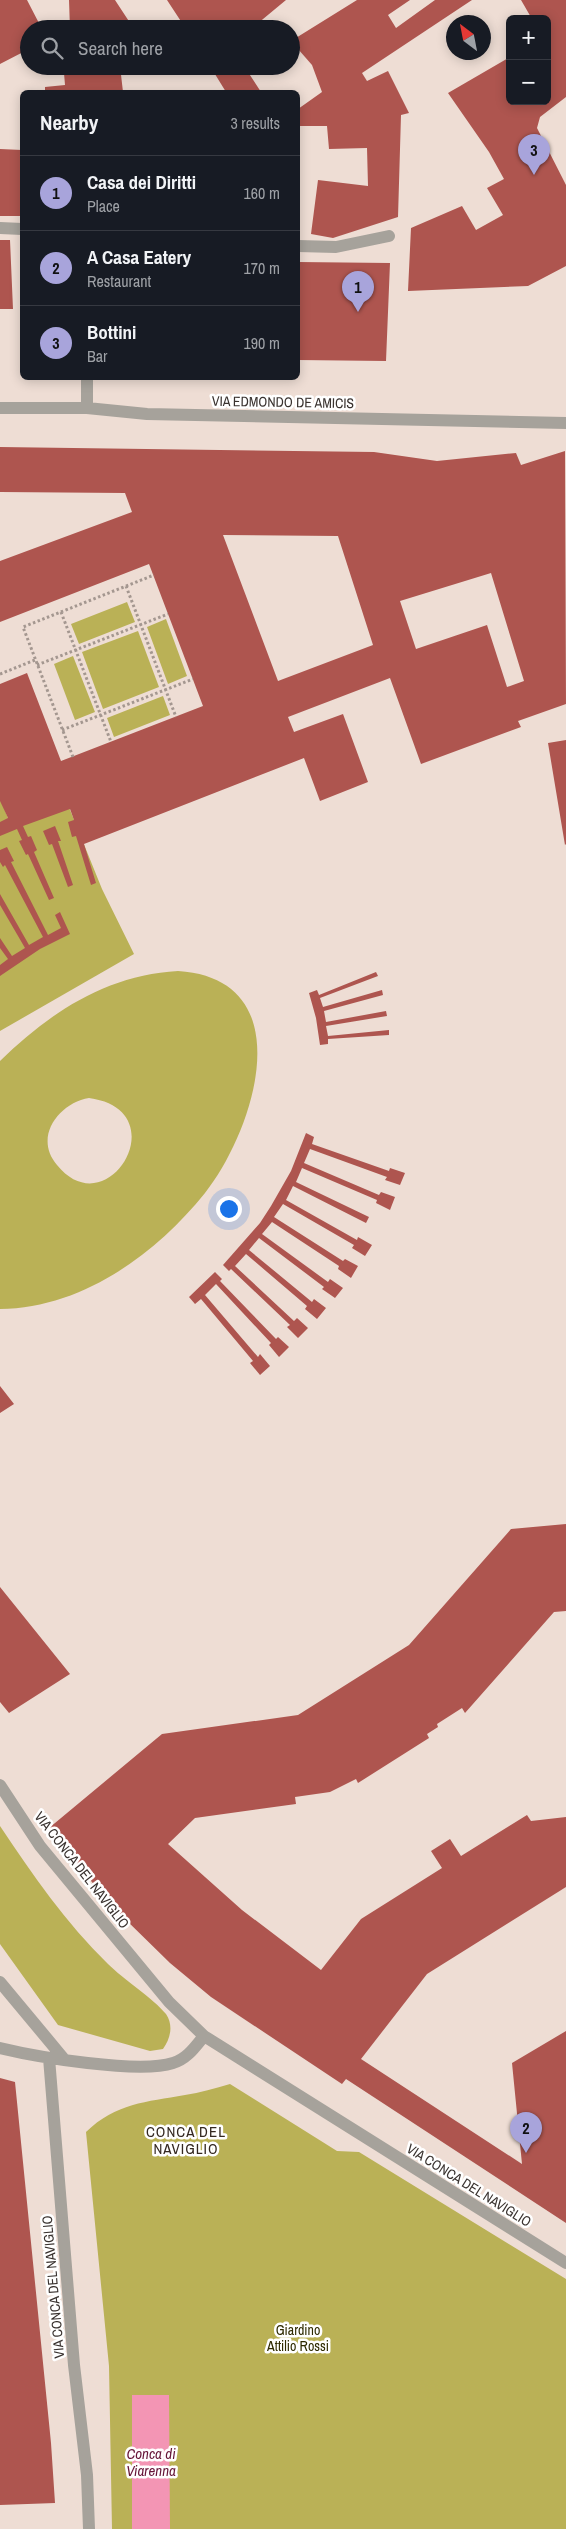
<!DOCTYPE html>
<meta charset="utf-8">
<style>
:root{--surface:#171b24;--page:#242831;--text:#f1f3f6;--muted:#9ea1a6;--line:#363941;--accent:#a8a4db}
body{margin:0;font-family:"Archivo Narrow",sans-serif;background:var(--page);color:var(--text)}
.controls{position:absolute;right:15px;top:15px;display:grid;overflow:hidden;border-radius:8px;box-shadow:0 2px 12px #0003}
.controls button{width:45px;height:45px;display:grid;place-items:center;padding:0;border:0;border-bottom:1px solid var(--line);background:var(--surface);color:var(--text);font:25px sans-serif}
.compass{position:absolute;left:446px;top:15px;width:45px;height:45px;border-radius:50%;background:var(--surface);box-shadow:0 2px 12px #0003;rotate:328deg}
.you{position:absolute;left:228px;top:1208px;width:18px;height:18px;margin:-12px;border:4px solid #fff;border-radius:50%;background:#1a73e8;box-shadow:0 0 0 8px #1a73e833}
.badge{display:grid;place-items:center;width:32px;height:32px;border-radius:50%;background:var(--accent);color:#111;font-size:16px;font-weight:700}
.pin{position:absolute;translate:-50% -41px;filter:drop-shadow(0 1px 2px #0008)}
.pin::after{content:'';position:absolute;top:26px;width:18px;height:15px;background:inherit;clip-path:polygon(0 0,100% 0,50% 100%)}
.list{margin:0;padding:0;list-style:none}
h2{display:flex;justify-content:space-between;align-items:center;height:65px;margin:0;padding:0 20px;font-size:21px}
h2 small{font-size:16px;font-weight:400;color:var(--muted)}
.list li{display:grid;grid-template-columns:32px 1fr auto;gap:15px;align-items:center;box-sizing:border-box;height:75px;padding:0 20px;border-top:1px solid var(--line)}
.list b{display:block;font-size:19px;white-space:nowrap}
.list p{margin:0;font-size:16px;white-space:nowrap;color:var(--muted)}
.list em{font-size:16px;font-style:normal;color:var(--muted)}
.icon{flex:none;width:28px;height:28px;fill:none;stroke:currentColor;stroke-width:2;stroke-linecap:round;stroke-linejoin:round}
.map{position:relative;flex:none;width:566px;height:2529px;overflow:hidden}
.search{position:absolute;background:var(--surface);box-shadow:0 2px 12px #0003;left:20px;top:20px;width:280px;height:55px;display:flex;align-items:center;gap:12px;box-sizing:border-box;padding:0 18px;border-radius:28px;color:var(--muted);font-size:19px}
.panel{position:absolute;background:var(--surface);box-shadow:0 2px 12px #0003;left:20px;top:90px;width:280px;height:290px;border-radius:8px}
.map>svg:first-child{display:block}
</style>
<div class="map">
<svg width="566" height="2529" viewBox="0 0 566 2529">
<rect width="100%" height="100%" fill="#eeddd4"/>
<!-- green -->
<path fill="#bab156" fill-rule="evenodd" d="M127,602L135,622L79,644L71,624Z
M166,619L187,676L168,684L147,627Z
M138,631L159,687L103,709L82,652Z
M73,656L95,712L75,720L54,664Z
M163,696L170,715L114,737L107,718Z
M64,795L102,889L134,954L0,1031V798L8,818Z
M178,971C303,979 255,1130 205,1193C155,1255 82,1308 0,1309V1061C50,1012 107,975 178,971ZM89,1098C178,1110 108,1228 57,1165C33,1137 59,1103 89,1098Z
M0,1826C32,1874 66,1923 108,1964C123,1979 154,1999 166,2014C174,2026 170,2039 163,2049L150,2051L58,2025L0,1944Z
M230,2084L337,2151L359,2152L566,2279V2529H112L109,2366L86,2132C116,2103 146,2102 185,2095C200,2093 215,2088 230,2084Z"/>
<!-- water -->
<path fill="#f395b4" d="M132,2395H169L170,2529H132Z"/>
<!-- building -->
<path fill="#ae554f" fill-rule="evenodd" d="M0,0H27L42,29H29V49L0,64Z
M69,0H115L134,29H70Z
M167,0H286L251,29H186Z
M357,0H410L388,15L396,28L435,0H472L362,73L367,81L388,71L409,113L401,115L398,217L333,238L311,234L318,180L368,186L367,148L329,149L327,126H298V109L322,92L312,65L291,41Z
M521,0H566V97L540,117L537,128L566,185V266L528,286L408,291L411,228L462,206L476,230L503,215L487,188L504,179L489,152L448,93L510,57V101H547V19H532Z
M93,66H120L123,92H45V87L65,85L64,73L94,70Z
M210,66H244L261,92H226Z
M0,149L22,150V216H0Z
M0,240H10L13,309H0Z
M298,262L390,263L386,361L298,360Z
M0,447L374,452L437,461L516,453L521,465L565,451L566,704L518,721L521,727L421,764L390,678L288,717L294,732L343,714L368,782L320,801L304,758L84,844L96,883L91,885L76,836L72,837L68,822L74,820L70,809L23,826L28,837L31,836L37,850L34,852L54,898L49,900L28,854L26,855L19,841L22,840L17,829L0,836V822L8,818L0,801V684L27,673L61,761L203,706L149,564L0,622V561L132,512L125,493L0,492ZM223,535L338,536L373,645L278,681ZM491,573L524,681L507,687L487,625L416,649L400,601Z
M566,740V844L565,845L548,743Z
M55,826L61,841H58L73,885L68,887L52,844L49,845L43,831Z
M7,847L14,861L11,862L48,935L61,928L55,915L60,912L70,934L40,949L0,976V965L8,959L0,948V938L12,956L25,948L0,905V894L29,945L43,937L5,865L3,867L0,862V850Z
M376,972L378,976L320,998L323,1007L382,990L383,995L324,1011L326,1022L386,1011L387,1016L326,1026L328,1036L389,1030V1035L328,1039V1044L320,1045L316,1018L309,993L317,990L319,995Z
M306,1133L314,1137L312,1144L389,1171L390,1168L405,1173L400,1185L385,1180L387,1177L310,1149L304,1163L379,1195L381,1192L395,1197L390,1210L376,1203L377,1200L302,1168L296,1182L369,1217L366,1223L293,1186L286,1200L357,1240L358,1237L372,1245L365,1256L352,1248L354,1245L283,1204L274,1217L343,1261L345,1259L358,1266L351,1278L338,1269L339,1266L272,1222L262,1234L328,1282L330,1279L343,1288L335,1298L322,1289L324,1287L259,1238L249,1250L312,1302L314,1299L326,1308L317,1319L305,1309L307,1306L246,1254L235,1266L294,1321L297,1318L308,1328L298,1338L287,1327L290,1325L231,1269L229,1271L223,1265L260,1223L271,1206L291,1171Z
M215,1272L222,1279L220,1281L276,1339L278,1337L289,1347L279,1357L269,1345L271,1343L216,1284L205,1295L258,1357L260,1354L270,1366L260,1375L250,1363L253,1361L201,1299L195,1304L189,1297Z
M0,1386L14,1404L0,1413Z
M566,1524V1611L554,1612L465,1713L462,1708L437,1724L438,1727L427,1734L429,1738L358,1783L356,1779L330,1792L295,1797L296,1804L195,1818L168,1844L242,1910L321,1970L361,1919L442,1868L431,1851L450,1839L461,1856L527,1815L531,1821L566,1817V1887L427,1974L361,2059L522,2164L512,2063L566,2031V2223L346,2079L342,2084L211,1997L170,1963L122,1916L76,1864L49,1828L162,1734L298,1715L409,1645L511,1529Z
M0,1587L70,1674L9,1713L0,1702Z
M0,2078L15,2082L51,2443L55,2503L0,2505Z"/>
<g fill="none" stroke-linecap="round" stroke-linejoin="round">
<!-- path -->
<path stroke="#a49790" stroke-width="3" stroke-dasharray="2.5 2.5" stroke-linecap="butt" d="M126,586L176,717
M61,612L111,742
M37,665L168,614
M0,674L35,660
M62,730L193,679
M73,757L23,627L154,575"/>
<!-- minor -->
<path stroke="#a6a29b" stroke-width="12" d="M0,228L22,229
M298,246L336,247L389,236
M0,408H87L147,414L566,423
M87,408V378
M0,1785L40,1846L169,2002L204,2036L566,2263
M0,1982L64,2059
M0,2048C37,2057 139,2074 173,2063C187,2059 195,2047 204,2036
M49,2058L74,2365L87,2475L89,2529"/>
</g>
<g text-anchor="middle" stroke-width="5" stroke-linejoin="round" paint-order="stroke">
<!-- street labels -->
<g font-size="14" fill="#39322f" stroke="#fff">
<text transform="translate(283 402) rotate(1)" y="5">VIA EDMONDO DE AMICIS</text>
<text transform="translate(82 1870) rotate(52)" y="5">VIA CONCA DEL NAVIGLIO</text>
<text transform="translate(469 2185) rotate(32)" y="5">VIA CONCA DEL NAVIGLIO</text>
<text transform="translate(53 2287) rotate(-95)" y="5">VIA CONCA DEL NAVIGLIO</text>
</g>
<!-- park labels -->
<g font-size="14" fill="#2e2a00" stroke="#fff">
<text x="298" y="2335">Giardino<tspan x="298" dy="16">Attilio Rossi</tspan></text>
</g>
<!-- neighbourhood labels -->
<g font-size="15" letter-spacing="1" fill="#342821" stroke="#fff">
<text x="186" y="2137">CONCA DEL<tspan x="186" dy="17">NAVIGLIO</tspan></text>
</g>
<!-- water labels -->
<g font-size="15" font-style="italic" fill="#661538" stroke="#fff">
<text x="151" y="2459">Conca di<tspan x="151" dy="17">Viarenna</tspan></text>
</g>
</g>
</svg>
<div class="controls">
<button>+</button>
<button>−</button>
</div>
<svg class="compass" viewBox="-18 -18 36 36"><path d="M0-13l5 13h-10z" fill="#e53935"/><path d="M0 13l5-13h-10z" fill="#9ea1a6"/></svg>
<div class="you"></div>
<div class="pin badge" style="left:358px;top:312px">1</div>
<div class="pin badge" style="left:526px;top:2153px">2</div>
<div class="pin badge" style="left:534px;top:175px">3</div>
<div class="search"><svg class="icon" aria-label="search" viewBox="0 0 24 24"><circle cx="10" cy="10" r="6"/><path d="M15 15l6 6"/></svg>Search here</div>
<section class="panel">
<h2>Nearby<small>3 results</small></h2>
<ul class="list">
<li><span class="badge">1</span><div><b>Casa dei Diritti</b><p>Place</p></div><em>160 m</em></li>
<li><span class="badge">2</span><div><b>A Casa Eatery</b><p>Restaurant</p></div><em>170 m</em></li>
<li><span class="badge">3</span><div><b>Bottini</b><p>Bar</p></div><em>190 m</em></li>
</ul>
</section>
</div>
